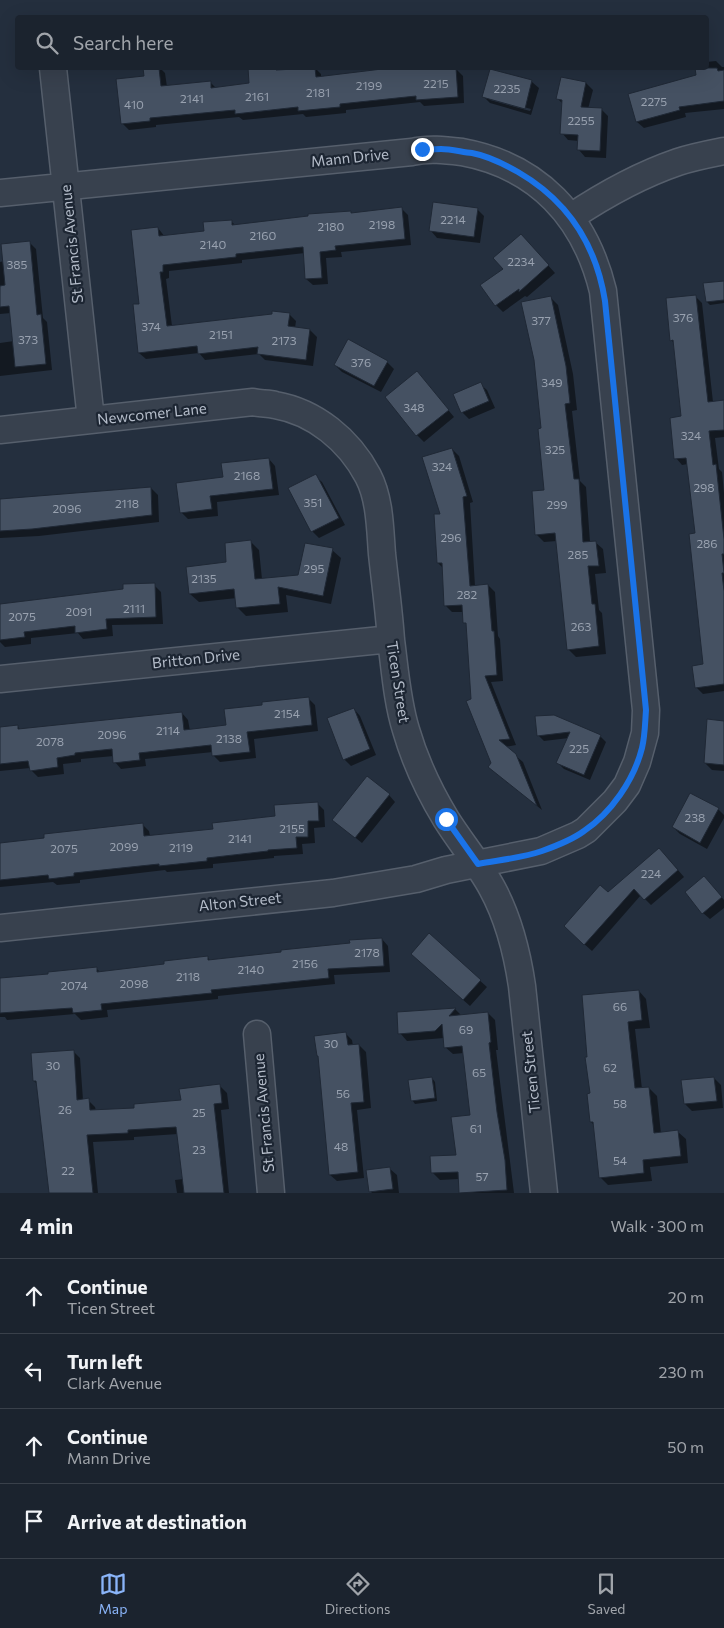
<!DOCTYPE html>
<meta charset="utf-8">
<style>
:root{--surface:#1b232e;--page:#282f3a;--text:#f1f3f6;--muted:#a0a4aa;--line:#39404a;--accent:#8ab4f8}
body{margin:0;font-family:Commissioner,sans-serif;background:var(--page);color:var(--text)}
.stop{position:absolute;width:15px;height:15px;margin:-11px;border:4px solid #1a73e8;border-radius:50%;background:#fff}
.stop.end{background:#1a73e8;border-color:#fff;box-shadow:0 1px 5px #0008}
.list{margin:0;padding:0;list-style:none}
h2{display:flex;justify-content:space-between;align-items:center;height:65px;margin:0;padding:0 20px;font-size:21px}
h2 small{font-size:16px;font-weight:400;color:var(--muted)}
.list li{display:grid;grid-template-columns:32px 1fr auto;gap:15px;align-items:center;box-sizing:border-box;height:75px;padding:0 20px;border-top:1px solid var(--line)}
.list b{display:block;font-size:19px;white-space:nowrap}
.list p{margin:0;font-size:16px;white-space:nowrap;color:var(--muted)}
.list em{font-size:16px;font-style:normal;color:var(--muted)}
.icon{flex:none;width:28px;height:28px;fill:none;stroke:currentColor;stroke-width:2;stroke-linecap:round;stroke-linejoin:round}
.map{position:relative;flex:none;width:724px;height:1193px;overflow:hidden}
.search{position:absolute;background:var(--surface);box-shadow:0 5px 20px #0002;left:15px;right:15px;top:15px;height:55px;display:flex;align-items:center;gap:12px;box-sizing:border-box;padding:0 18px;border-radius:5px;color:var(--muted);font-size:19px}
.sheet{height:365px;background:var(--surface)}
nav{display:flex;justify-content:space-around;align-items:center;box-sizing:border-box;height:70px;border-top:1px solid var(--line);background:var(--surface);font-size:14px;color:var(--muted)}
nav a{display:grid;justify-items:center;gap:2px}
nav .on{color:var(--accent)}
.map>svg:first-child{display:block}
</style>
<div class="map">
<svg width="724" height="1193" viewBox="0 0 724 1193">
<rect width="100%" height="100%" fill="#242f3e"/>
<!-- shadow -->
<path fill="#0007" fill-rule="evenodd" d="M716,61L722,67H724V109L685,113L686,117L644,128L637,122L697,76L696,68H706V62Z
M144,68H160L165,73L167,87L210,82L216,88L251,84L249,68H281L282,71L315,68L321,74V77L384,70V68H437V70L456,69L463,76L464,103L424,106L420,102L346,110V113L306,117L303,114L243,120L239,117L156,125V127L129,130L122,123L145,77Z
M490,70L532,82L539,88L531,115L490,103L483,96ZM490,98L531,109L530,111L490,100Z
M586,83L593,90L588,109H601L608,116L606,158L585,157L579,150V141L568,140L562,133L563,104L558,99Z
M402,209L408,215L411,245L341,252L342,257L326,258L328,284L313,285L306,279L305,253L242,260V263L169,271V278L166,279L172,326L290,315L296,321L295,328L310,330L317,337L313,366L265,360L259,354L205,360L199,353L146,359L139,353L141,305L158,228L165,237L205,232L231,221L236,226L350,212L352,214Z
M477,209L484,216L480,243L437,238L431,231Z
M29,242L36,249L43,318L47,322L52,370L0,376V343L14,341L11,313L0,314V262L4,261Z
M527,242L555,273L527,297L525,296L503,312L496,305L505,269Z
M724,282V303L710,305L707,302Z
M550,297L558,305L573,374L577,410L572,411L580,481L586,487L590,542H595L603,549L606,573L595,574L599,610L602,613L606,654L576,657L568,649L557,541L544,542L536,534L546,491L542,430Z
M696,297L702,303L713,402L724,401V437L715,438L719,469L722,472L724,493V691L703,694L696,687L705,665L696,534L688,464L682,465L676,458L682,417L675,344L671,340Z
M387,362L394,369L381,392L342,372L335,365Z
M417,372L454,417L424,442L417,435Z
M480,384L487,390L495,408L469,419L462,412Z
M452,449L459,456L473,502L470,503L475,586L488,585L495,592L498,636L500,639L503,681L491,682L516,745L505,747L523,762L542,810L489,767L492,763L467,625L465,622L464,612H452L446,606L443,568L438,563L442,515Z
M269,459L275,466L279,495L217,502L218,516L188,519L181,512L224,478Z
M315,476L322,482L345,525L319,538L312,531Z
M151,488L158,495L159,522L39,536L0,538V500Z
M251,542L259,550L262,579L299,576L332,550L341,558L331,604L286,595L288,612L246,616L238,608L237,598L199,602L190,594Z
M154,585L161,592L163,624L112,625L113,636L83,639L78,633L31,638V644L5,647L0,642V605L125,590Z
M308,698L315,705L318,731L254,739L256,758L220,762L213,755V752L145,759L146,766L121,769L115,762L114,756L81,759V762L63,764L64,774L38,777L31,770L30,768L0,771V728L18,727L21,730L182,713L188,720L190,731L228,726L263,706Z
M354,709L360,716L376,755L351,766L344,759Z
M536,718L600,736L606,742L590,780L564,769L558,763L569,738L544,741L538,735Z
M724,722V771L712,770L705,763Z
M389,795L395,802L362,843L341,826Z
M317,803L324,810L325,827L314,828L315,843L302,844L303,854L274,856V858L213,864V868L167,872L165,870L80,880V883L57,885L53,882L0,887V844L142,824L149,831L150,836L214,830L276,817Z
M718,809L724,815V818L707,849L680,834L673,827Z
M666,856L684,877L651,905L641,895L592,951L572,933L608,894Z
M711,885L724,900V908L710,919L703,913Z
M429,935L487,987L470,1006L419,961Z
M382,939L388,946L390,972L334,975L335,984L218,996V999L107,1010L108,1017L81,1020L75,1014L7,1020L5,1017H0V979L50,976L96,968L101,973L166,965L207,957L211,961Z
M639,991L646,999L650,1028L635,1029L642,1089L649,1088L657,1096L661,1134L678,1132L686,1139L688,1163L650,1167L652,1181L608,1185L600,1177L594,1125L591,1122V1094Z
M455,1009L462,1016L488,1013L495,1020L498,1050H496L514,1193H461L459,1179L440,1180L433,1173L457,1156L471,1116L464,1053L453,1054L445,1047L444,1038L407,1041L400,1033L398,1014Z
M346,1034L352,1040L353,1046L359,1045L366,1052L371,1108L357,1110L364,1178L337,1181L330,1175Z
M73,1051L80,1058L83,1100H88L95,1107L96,1111L135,1109L182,1101L220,1086L227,1093L229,1109L221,1110L229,1193H177L175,1180L183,1179L178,1134L134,1137V1140L93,1142L98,1193H54L38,1085L34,1081Z
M432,1078L435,1082L437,1101L415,1104L412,1100Z
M714,1078L721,1085L723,1108L692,1111L685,1104L683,1081Z
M390,1169L397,1175L399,1193H372L370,1191Z"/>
<!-- building -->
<path fill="#455162" stroke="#1f2835" d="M143,68H159L161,86L211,81V88L249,83L248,68H276V70L315,68L316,77L382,69V68H456L458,97L416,100V96L340,104V107L298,111V107L235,114V110L150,118V121L121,124L116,79L144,76Z
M695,68H717L718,71L724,70V101L679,107L680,110L636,122L628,94L696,75Z
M490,69L532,80L525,109L482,97Z
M561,77L586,82L581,107L602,108L600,151L577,150L578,135L560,134L562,100L556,99Z
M433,202L478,208L474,237L429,231Z
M402,207L405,239L335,246L336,250L320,252L322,278L305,279L303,247L236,254V257L163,265V272H160L167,326L272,314V311L290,313L288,326L310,329L306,360L257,354L258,347L198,354L197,346L138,353L133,304H139L131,230L158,227L159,236L204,231L203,222L232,220V225L308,216V214L351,211V213Z
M521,234L549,265L519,292V289L495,306L480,285L503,269L493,258Z
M30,241L37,315L41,314L46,364L15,367L9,306L0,307V286L5,285L1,244Z
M724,281V300L706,302L703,283Z
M696,295L708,402L724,400V430L709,431L713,465L716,464L724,539V554H722L724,573H722L724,591V684L695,688L692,666L703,664L689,534L695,533L686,458L674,459L670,418L681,416L673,340L670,341L666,298Z
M551,296L566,366L570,403L565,404L574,479H579L583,542L596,541L599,566H588L592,604H595L599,646L567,650L555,533L535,535L532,491L544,490L538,429L541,428L534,360L521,302Z
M348,339L388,361L374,386L334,365Z
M417,371L449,410L416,436L385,397Z
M481,382L489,401L461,413L453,394Z
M452,448L467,496L463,497L470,586L488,584L492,631H494L497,675L485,676L510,739L499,740L516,754L537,806L488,767L491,763L466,701L471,699L466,623H463L462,605L444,606L442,563H437L434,514H440L422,457Z
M269,458L273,489L210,496L212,509L180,513L176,483L223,477L221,463Z
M316,474L339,518L311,532L288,488Z
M151,487L152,515L32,529L0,531V499Z
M251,540L255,579L298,575L305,543L333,548L323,596L278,587L280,604L236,608L234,589L189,594L186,567L226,562L225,543Z
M155,583L156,617L106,619L107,629L75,633V626L24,632L25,637L0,640V604L123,589V584Z
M309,697L312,725L247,732L250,752L212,756L211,745L139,753L140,760L113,763L112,749L75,753V755L57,758L58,767L30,771L28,761L0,764V727L18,725V729L182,712L184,730L226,725L224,709L262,705V702Z
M354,708L370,749L343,760L327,718Z
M554,715L601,735L584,775L556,763L570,732L537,736L535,716Z
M707,719L724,721V765L704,763Z
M367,776L390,794L355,838L332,820Z
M690,793L719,808L700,843L672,827Z
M318,802L319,821H308V837H296L297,848L268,850V851L207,858V861L159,866V864L74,873V876L49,879L48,875L0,880V843L44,838V834L143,823L144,836L213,829L212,823L275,816L274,805Z
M659,848L678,870L644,900L634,889L584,945L564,926L600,885L608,892Z
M704,876L722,897L702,914L685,892Z
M429,933L481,980L463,1000L411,954Z
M382,938L384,966L328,969L329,978L211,990L212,993L101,1004L102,1010L73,1013L72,1008L0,1013V978L48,974V972L97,967V972L164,964V961L208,956V960L281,952V950L350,943L349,940Z
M639,990L642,1020L628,1022L635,1088L649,1087L654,1133L678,1130L681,1156L643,1160L644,1173L599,1178L593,1122H590L587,1094L590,1093L585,1057H587L582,995Z
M456,1008L449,1016L488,1012L491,1042L489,1043L497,1112L505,1160L507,1190L459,1193L458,1172L431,1173L430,1156L456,1155L451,1117L470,1115L462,1046L444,1048L442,1024L435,1031L398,1034L397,1012Z
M346,1032L348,1045L359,1044L364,1102L351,1103L358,1172L329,1175L318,1056H317L314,1036Z
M74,1050L77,1100L89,1098L90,1110L134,1108V1104L181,1100L179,1089L220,1084L222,1103L214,1104L224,1193H184L176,1127L128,1130V1133L87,1135L93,1193H49L36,1081H33L31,1053Z
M432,1077L435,1098L411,1101L408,1080Z
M714,1077L717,1101L684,1104L681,1080Z
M390,1167L393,1189L369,1192L366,1170Z"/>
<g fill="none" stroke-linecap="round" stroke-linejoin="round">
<!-- minor casing -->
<g stroke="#565f6c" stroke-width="29">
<path id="minor" d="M53,68L91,420
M0,193L412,152C428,148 445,150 462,152C538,166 585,217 603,291L646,710L645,733L637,762L627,785L615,801L586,830L578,835L541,851L446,870L416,879L333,893L0,928
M571,217C604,195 640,175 678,162C693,157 709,154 724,151
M0,430L253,402C260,404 268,403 275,405C315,412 349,440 368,476C380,499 380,528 382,554C385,582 389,611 391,640C395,670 397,701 406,730C415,761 429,791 446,819C461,843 479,864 492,888C509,919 517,952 522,986L544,1193
M0,679L391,639
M257,1034L271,1193"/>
</g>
<!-- minor -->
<use href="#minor" stroke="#38414e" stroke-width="26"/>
</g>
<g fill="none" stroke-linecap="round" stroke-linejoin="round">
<!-- route -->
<path stroke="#1a73e8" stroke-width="6" d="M422,149C429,150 435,149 441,149C451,149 462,152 472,153C488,156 504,164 518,172C568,201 596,244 605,301L646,710C645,723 645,736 642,748C634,780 611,813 584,831C572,840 556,846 542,851C522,858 499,860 478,864L446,819"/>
</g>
<g text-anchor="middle" stroke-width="4.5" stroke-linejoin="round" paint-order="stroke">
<!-- number labels -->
<g font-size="12" fill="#98a1af">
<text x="436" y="88">2215</text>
<text x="369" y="90">2199</text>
<text x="507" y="93">2235</text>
<text x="318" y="97">2181</text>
<text x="257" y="101">2161</text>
<text x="192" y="103">2141</text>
<text x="654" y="106">2275</text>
<text x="134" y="109">410</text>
<text x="581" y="125">2255</text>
<text x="453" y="224">2214</text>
<text x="382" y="229">2198</text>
<text x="331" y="231">2180</text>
<text x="263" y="240">2160</text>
<text x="213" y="249">2140</text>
<text x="521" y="266">2234</text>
<text x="17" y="269">385</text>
<text x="683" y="322">376</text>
<text x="541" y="325">377</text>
<text x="151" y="331">374</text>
<text x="221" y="339">2151</text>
<text x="28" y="344">373</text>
<text x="284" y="345">2173</text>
<text x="361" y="367">376</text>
<text x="552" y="387">349</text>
<text x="414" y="412">348</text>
<text x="691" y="440">324</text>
<text x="555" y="454">325</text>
<text x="442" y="471">324</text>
<text x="247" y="480">2168</text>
<text x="704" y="492">298</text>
<text x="313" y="507">351</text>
<text x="127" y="508">2118</text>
<text x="557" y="509">299</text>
<text x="67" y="513">2096</text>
<text x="451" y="542">296</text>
<text x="707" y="548">286</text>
<text x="578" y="559">285</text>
<text x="314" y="573">295</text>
<text x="204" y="583">2135</text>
<text x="467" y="599">282</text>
<text x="134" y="613">2111</text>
<text x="79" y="616">2091</text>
<text x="22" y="621">2075</text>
<text x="581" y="631">263</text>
<text x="287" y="718">2154</text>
<text x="168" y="735">2114</text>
<text x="112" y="739">2096</text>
<text x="229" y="743">2138</text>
<text x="50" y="746">2078</text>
<text x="579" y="753">225</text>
<text x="695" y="822">238</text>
<text x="292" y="833">2155</text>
<text x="240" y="843">2141</text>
<text x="124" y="851">2099</text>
<text x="181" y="852">2119</text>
<text x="64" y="853">2075</text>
<text x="651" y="878">224</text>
<text x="367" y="957">2178</text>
<text x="305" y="968">2156</text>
<text x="251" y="974">2140</text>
<text x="188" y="981">2118</text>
<text x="134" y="988">2098</text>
<text x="74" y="990">2074</text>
<text x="620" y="1011">66</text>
<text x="466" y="1034">69</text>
<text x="331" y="1048">30</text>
<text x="53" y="1070">30</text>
<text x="610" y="1072">62</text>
<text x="479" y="1077">65</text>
<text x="343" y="1098">56</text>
<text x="620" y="1108">58</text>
<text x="65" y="1114">26</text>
<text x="199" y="1117">25</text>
<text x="476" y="1133">61</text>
<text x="341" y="1151">48</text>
<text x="199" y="1154">23</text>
<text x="620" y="1165">54</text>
<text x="68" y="1175">22</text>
<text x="482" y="1181">57</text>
</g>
<!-- street labels -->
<g font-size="15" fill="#b4bcc9" stroke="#1d2633">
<text transform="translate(350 158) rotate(-6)" y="5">Mann Drive</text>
<text transform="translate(72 244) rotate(-96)" y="5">St Francis Avenue</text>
<text transform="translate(152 414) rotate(-6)" y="5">Newcomer Lane</text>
<text transform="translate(196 659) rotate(-6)" y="5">Britton Drive</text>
<text transform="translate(398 682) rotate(81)" y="5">Ticen Street</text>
<text transform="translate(240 902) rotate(-6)" y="5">Alton Street</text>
<text transform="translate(531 1072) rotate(-96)" y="5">Ticen Street</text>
<text transform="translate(264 1113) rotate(-95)" y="5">St Francis Avenue</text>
</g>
</g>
</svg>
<div class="stop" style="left:446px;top:819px"></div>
<div class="stop end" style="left:422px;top:149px"></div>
<div class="search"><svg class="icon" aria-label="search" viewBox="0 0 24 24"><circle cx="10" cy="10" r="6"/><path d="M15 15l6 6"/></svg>Search here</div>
</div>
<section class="sheet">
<h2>4 min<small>Walk · 300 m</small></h2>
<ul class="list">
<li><svg class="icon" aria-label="ahead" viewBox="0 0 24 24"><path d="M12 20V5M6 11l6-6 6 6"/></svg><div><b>Continue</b><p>Ticen Street</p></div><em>20 m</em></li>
<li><svg class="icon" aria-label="left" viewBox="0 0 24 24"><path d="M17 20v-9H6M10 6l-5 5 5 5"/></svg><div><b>Turn left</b><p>Clark Avenue</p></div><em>230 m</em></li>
<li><svg class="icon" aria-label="ahead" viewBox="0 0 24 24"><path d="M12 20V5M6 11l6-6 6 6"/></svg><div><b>Continue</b><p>Mann Drive</p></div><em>50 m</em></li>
<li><svg class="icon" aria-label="arrive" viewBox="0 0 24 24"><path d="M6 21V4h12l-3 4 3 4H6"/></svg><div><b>Arrive at destination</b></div></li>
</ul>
</section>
<nav>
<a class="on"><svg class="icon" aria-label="map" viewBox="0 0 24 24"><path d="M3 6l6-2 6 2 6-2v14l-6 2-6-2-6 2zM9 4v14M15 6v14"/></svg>Map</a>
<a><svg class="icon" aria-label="directions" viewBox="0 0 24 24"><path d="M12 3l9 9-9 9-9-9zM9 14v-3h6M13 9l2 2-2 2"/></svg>Directions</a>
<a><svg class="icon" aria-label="saved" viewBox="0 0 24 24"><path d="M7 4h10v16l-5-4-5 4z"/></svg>Saved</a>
</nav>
